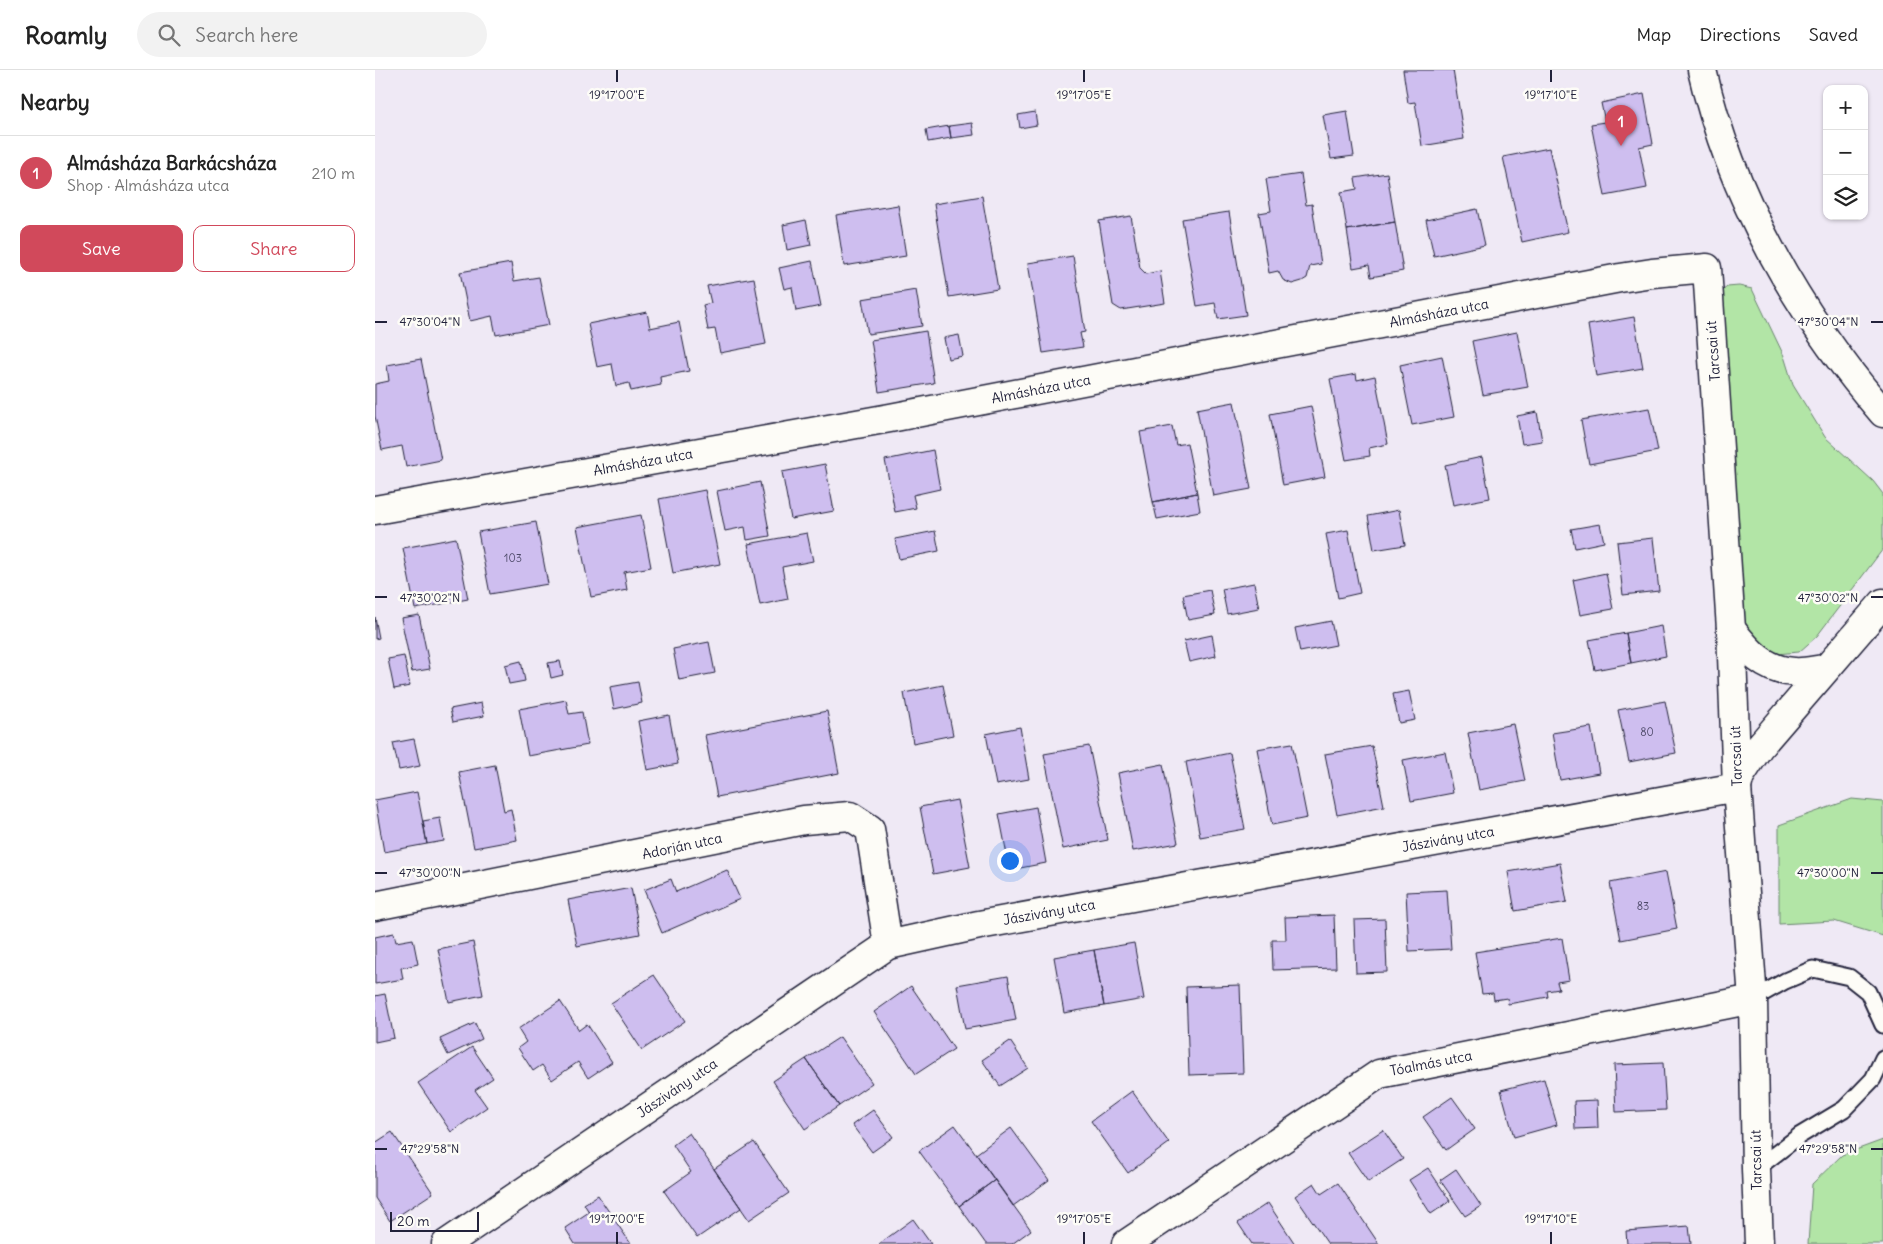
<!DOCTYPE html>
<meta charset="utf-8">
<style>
:root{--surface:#fff;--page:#f2f2f2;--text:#222;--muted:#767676;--line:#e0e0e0;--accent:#d1495b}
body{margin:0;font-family:Delius,sans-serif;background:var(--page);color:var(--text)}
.controls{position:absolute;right:15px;top:15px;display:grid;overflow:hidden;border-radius:10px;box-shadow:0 1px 4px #0004}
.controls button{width:45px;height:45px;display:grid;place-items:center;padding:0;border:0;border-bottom:1px solid var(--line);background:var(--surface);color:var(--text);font:25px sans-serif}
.scale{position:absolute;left:15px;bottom:12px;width:89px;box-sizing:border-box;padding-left:5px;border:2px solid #22223b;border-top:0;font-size:14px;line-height:18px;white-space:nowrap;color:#22223b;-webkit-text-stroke:4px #fdfcf7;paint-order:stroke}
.you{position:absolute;left:634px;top:790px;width:18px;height:18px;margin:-12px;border:4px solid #fff;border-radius:50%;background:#1a73e8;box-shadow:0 0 0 8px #1a73e833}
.badge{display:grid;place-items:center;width:32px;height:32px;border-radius:50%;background:var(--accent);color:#fff;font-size:16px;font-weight:700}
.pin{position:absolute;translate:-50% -41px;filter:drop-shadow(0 1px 2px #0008)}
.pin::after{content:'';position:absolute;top:26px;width:18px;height:15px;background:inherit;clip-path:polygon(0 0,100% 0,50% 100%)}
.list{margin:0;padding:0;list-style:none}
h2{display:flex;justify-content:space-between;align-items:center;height:65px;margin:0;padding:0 20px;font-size:21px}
h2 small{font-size:16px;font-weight:400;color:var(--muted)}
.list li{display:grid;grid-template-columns:32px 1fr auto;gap:15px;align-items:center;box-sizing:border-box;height:75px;padding:0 20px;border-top:1px solid var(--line)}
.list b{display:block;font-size:19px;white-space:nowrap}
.list p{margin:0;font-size:16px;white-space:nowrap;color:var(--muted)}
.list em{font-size:16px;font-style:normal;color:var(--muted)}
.actions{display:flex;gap:10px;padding:15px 20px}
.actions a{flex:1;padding:11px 0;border:1px solid var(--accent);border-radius:10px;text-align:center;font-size:18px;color:var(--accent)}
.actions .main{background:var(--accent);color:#fff}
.icon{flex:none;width:28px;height:28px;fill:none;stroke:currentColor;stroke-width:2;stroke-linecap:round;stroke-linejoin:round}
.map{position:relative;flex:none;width:1508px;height:1174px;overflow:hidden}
header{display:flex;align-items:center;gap:30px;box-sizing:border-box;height:70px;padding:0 25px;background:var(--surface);border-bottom:1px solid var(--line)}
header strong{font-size:24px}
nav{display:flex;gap:28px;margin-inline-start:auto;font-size:18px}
.search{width:350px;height:45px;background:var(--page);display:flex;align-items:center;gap:12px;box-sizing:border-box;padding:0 18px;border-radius:28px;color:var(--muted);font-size:19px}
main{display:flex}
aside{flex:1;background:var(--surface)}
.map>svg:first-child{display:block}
</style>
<header>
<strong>Roamly</strong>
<div class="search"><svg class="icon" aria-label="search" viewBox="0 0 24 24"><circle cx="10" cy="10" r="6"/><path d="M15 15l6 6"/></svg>Search here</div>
<nav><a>Map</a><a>Directions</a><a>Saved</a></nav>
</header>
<main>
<aside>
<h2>Nearby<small></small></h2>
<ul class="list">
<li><span class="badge">1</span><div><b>Almásháza Barkácsháza</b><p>Shop · Almásháza utca</p></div><em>210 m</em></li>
</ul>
<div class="actions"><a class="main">Save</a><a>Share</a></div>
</aside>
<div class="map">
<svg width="1508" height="1174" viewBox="0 0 1508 1174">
<rect width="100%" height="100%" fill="#efe9f5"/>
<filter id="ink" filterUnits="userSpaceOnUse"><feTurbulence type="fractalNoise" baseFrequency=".02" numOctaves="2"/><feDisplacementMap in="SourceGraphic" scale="10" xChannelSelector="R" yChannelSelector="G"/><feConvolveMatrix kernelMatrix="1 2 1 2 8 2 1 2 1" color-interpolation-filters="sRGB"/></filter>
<g filter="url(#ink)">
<!-- green -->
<path fill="#b2e5a6" stroke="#6a8470" d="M1364,216L1377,219L1409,286L1418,315L1450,367L1498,411L1508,424V479L1442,566L1424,582L1401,584L1384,577L1362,545L1340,227L1352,217Z
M1477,729L1508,732V866L1459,851L1404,854V755Z
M1508,1070V1174H1433L1437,1114L1467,1085Z"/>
<!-- building -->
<path fill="#cebeef" stroke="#22223b" d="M1028,0H1078L1089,69L1047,76L1040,32L1033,33Z
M1269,24L1278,74L1264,77L1272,118L1230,126L1216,54L1230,52L1226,33Z
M972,41L979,86L956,89L948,45Z
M660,42L662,55L645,58L643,45Z
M597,53L599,65L576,68L574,56Z
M574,56L576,68L553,72L551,60Z
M1174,78L1193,162L1147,172L1128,87Z
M1012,103L1020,152L972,160L966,122L982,119L980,108Z
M926,104L931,135L937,134L946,194L935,196L932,208L927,211L917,214L908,210L903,201L894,203L884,143L896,141L891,109Z
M607,126L623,219L574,227L559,134Z
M523,135L531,186L469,196L461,145Z
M1102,139L1110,175L1059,186L1051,150Z
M854,142L871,245L843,249L840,233L822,236L807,149Z
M756,146L765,198L771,204L785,201L790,233L746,240L738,235L724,151Z
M431,150L436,175L412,180L408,155Z
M1020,152L1028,201L996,207L994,195L978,198L972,160Z
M698,186L710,262L705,263L708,277L668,283L653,193Z
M437,191L446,236L421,241L417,217L409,219L404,198Z
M136,193L139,211L164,207L174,255L121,265L117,246L95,251L85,202Z
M379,208L391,274L345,283L340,259L333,260L328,235L336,233L332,216Z
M541,220L547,256L493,264L487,229Z
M272,242L275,258L304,252L314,301L285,307L286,315L256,321L254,313L241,316L237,294L222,297L213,254Z
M1259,247L1268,298L1221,306L1213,255Z
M551,261L559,313L504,322L496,270Z
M1142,262L1153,317L1108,325L1097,271Z
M584,265L588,286L573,289L569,268Z
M1067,286L1079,347L1037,355L1025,295Z
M46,289L66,390L31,397L27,376L7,380L0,346V314L14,311L12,295Z
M981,304L982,310L1000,306L1013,374L994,378L995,386L971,390L955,309Z
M859,332L876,419L838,426L822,339Z
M936,336L950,407L908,415L895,344Z
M1274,338L1283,381L1214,394L1206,350Z
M1162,342L1167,371L1147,374L1142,346Z
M797,356L801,375L812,373L822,423L778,432L765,362Z
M558,380L565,419L538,425L541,438L520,442L510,390Z
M1107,387L1115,428L1078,435L1070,395Z
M450,394L459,441L416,449L407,402Z
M385,412L395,466L372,470L370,457L350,461L342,421Z
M330,420L345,494L298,503L284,429Z
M822,423L825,441L782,449L778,432Z
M1024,440L1030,475L999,480L993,446Z
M266,445L276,497L249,502L252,520L216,527L202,457Z
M161,452L173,514L115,524L103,462Z
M1225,454L1229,472L1200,478L1196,459Z
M973,460L985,523L963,528L951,464Z
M560,461L564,481L524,489L520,469Z
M432,463L438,491L407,497L413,529L385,535L373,474Z
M81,468L93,529L40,539L28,478Z
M1278,468L1284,521L1248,525L1242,472Z
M1231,503L1238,539L1205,545L1198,510Z
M879,513L884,538L852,544L847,519Z
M835,520L840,545L813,550L808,525Z
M44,545L55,599L37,602L26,548Z
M0,547L4,568L0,569Z
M956,551L961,575L925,582L920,558Z
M1286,556L1291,586L1256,593L1251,563Z
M1251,563L1256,593L1220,600L1214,570Z
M837,565L841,586L814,592L809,571Z
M334,572L340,603L304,610L298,579Z
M29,586L35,616L19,619L13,589Z
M146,591L150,611L134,614L130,595Z
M185,591L188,605L176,608L173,593Z
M263,612L267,633L239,639L235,617Z
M568,615L578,665L538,673L529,623Z
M1034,621L1040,650L1024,653L1018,624Z
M191,630L194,644L207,642L213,675L153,686L144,639Z
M1290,631L1301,683L1254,692L1243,640Z
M106,633L109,646L78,652L75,639Z
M452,641L464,703L342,727L330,665Z
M294,645L303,694L272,700L263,651Z
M1138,654L1150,711L1104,720L1093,663Z
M645,657L654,709L621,715L611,664Z
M1216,657L1224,703L1185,710L1177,663Z
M39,669L45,696L24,700L18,673Z
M917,673L932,748L897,755L882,679Z
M714,676L733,770L688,779L669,684Z
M997,676L1009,736L962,745L950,684Z
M1070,682L1078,723L1036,731L1028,690Z
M855,683L870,759L825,767L811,692Z
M788,694L803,773L758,781L743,703Z
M120,695L129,741L136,739L142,770L99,778L84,702Z
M42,722L52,774L9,782L0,730Z
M582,730L595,797L558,804L545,737Z
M661,737L671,793L635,800L624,744Z
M65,748L69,771L52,774L48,751Z
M1185,793L1192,832L1140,841L1133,802Z
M352,800L365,829L287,863L269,820L296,809L301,822Z
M1291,802L1302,859L1246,870L1235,813Z
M256,818L265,864L202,876L193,830Z
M1072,820L1076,879L1034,881L1031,822Z
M959,845L961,898L898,900L897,870H911L910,847Z
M1010,849L1012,902L981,903L979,850Z
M19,863L21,872L38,869L43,894L26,898L28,909L0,914V867Z
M1187,868L1194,910L1182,912L1184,919L1172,921L1173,927L1133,934L1132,928L1119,930L1118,923L1107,924L1100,882Z
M98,872L108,925L74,932L63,879Z
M759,873L769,929L729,936L719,880Z
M719,880L729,936L689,943L679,887Z
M279,905L310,951L267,980L236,933Z
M633,906L641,950L590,959L582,915Z
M865,915L868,1003L814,1005L811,917Z
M536,916L579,979L541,1004L499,942Z
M10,924L19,968L0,972V926Z
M185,931L204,960L212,954L237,992L213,1008L203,992L177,1010L167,995L158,1001L143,978L151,972L143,959Z
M100,953L107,969L73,985L65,969Z
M465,967L497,1013L464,1036L431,989Z
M635,971L653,998L625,1016L607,990Z
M97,977L118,1008L100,1020L112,1037L76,1062L43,1013Z
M431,989L464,1036L430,1059L398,1011Z
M1288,993L1291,1040L1241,1042L1239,995Z
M1169,1009L1182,1055L1139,1067L1126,1020Z
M757,1021L794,1073L753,1103L716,1051Z
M1077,1027L1100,1059L1071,1080L1048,1047Z
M1222,1030L1223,1058L1200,1059L1199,1031Z
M498,1040L518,1067L497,1082L477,1055Z
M580,1055L620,1110L584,1136L544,1081Z
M636,1058L674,1110L638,1136L601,1084Z
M1008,1060L1028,1089L993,1112L973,1083Z
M17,1062L58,1123L15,1151L0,1128V1073Z
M314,1063L366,1138L322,1168L289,1121L316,1102L298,1075Z
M379,1072L414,1123L374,1150L339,1099Z
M1053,1098L1075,1131L1056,1144L1034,1110Z
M1081,1099L1106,1136L1090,1146L1065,1110Z
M620,1110L656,1160L637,1174H611L584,1136Z
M939,1113L946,1124L963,1113L1004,1174H953L920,1126Z
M223,1125L228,1133L256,1174H200L190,1158L214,1142L209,1134Z
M893,1133L920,1174H877L863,1153Z
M538,1149L556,1174H504Z
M1314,1156L1316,1174H1252L1251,1161Z"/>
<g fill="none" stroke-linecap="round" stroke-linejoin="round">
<!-- lane casing -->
<g stroke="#22223b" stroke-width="19">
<path id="lane" d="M1378,929L1410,911L1438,899L1474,907L1493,922L1508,955
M1381,1099L1424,1066L1469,1039L1498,1009L1508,988"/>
</g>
<!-- street casing -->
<g stroke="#22223b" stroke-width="31">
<path id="street" d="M0,440L515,348L1245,208L1277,203L1332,198L1356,559L1362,717L1378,929L1381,1099L1384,1174
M0,836L429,750L475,746L495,759L513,875
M71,1174L513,875L604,855L1362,717
M751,1174L1004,1004L1378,929"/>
</g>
<!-- secondary casing -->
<g stroke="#22223b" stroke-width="31">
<path id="secondary" d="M1327,0C1356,127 1424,245 1508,343
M1356,559C1373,581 1389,600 1419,602C1429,603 1440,600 1450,599
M1362,717L1365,706L1384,677L1508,533"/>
</g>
<!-- lane -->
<use href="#lane" stroke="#fdfcf7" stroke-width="15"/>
<!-- street -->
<use href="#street" stroke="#fdfcf7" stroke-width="28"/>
<!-- secondary -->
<use href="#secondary" stroke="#fdfcf7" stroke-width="28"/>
</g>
</g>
<!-- ticks -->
<path fill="none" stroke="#22223b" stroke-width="2" d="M242,0V12M709,0V12M1176,0V12M0,252H12M1496,252H1508M0,527H12M1496,527H1508M0,803H12M1496,803H1508M0,1079H12M1496,1079H1508M242,1162V1174M709,1162V1174M1176,1162V1174"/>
<g text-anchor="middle" stroke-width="5" stroke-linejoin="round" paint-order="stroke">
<!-- number labels -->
<g font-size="11" fill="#4d4968">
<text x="138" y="492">103</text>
<text x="1272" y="666">80</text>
<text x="1268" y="840">83</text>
</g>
<!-- street labels -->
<g font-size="14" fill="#22223b" stroke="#fdfcf7">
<text transform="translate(1064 243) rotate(-11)" y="5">Almásháza utca</text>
<text transform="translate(1338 281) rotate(-94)" y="5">Tarcsai út</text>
<text transform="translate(666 319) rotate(-11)" y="5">Almásháza utca</text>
<text transform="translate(268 392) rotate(-10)" y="5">Almásháza utca</text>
<text transform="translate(1361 686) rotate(-92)" y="5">Tarcsai út</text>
<text transform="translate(1073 769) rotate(-10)" y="5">Jászivány utca</text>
<text transform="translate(307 776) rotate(-12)" y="5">Adorján utca</text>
<text transform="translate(674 842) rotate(-10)" y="5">Jászivány utca</text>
<text transform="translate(1056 993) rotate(-11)" y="5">Tóalmás utca</text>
<text transform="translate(302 1018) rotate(-34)" y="5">Jászivány utca</text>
<text transform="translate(1381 1090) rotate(-91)" y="5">Tarcsai út</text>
</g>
</g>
<g font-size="12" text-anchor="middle" fill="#22223b" stroke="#fdfcf7" stroke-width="5" stroke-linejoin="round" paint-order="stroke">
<text x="242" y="29">19°17'00"E</text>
<text x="709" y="29">19°17'05"E</text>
<text x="1176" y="29">19°17'10"E</text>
<text x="55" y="256">47°30'04"N</text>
<text x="1453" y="256">47°30'04"N</text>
<text x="55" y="532">47°30'02"N</text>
<text x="1453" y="532">47°30'02"N</text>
<text x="55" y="807">47°30'00"N</text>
<text x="1453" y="807">47°30'00"N</text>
<text x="55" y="1083">47°29'58"N</text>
<text x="1453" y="1083">47°29'58"N</text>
<text x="242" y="1153">19°17'00"E</text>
<text x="709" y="1153">19°17'05"E</text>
<text x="1176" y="1153">19°17'10"E</text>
</g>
</svg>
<div class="controls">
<button>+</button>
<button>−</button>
<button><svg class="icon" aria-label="layers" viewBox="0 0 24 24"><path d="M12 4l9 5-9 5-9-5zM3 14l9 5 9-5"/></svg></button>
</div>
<div class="scale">20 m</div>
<div class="you"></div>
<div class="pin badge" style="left:1246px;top:76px">1</div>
</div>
</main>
